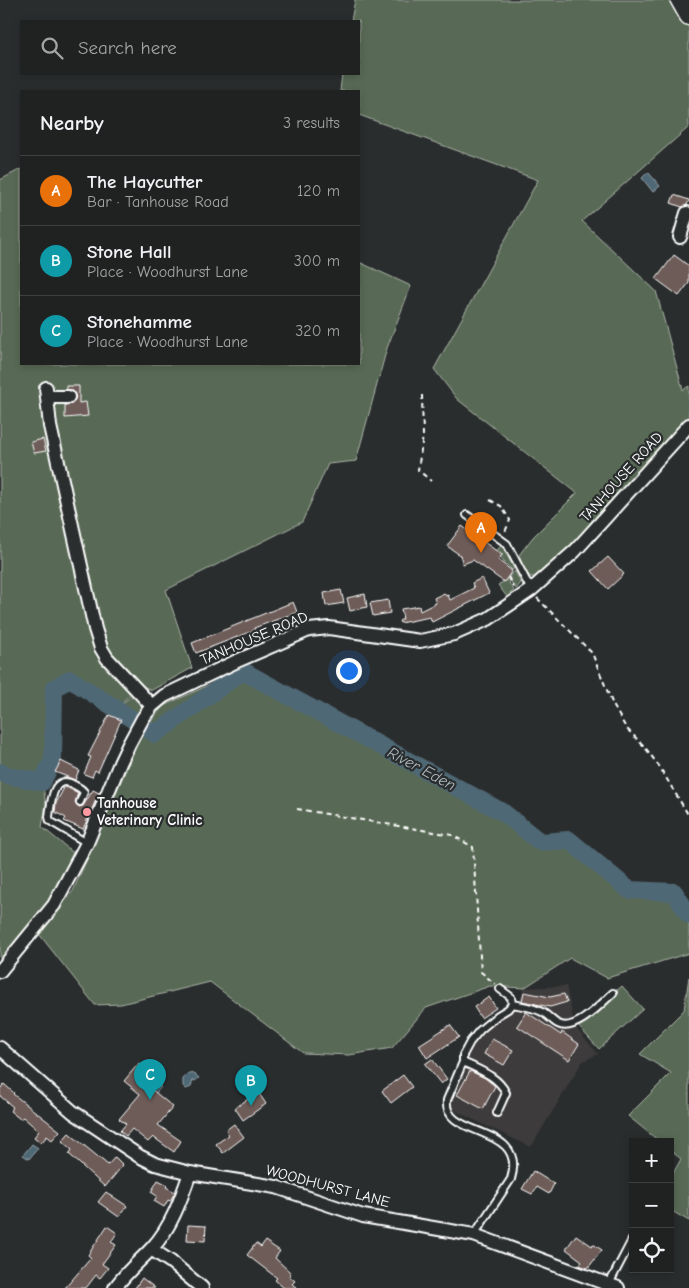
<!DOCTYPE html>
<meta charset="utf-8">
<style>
:root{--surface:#202222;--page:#282a2a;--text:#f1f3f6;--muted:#a2a4a5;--line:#3d3f40;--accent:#bca0f2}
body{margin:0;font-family:"Comic Neue",sans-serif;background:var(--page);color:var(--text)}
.controls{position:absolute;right:15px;bottom:15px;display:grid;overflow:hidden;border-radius:0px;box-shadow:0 2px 8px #0003}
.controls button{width:45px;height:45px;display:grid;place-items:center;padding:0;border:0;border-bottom:1px solid var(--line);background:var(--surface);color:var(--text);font:25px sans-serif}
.you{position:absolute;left:348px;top:670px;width:18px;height:18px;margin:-12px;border:4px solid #fff;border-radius:50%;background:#1a73e8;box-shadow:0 0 0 8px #1a73e833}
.badge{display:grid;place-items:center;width:32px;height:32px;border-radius:50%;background:var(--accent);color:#fff;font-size:16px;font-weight:700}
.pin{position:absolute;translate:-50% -41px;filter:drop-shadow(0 1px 2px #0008)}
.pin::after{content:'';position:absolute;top:26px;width:18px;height:15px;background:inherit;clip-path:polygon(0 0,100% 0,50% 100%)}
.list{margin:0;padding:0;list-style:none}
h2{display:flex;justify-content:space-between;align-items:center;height:65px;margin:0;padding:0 20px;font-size:21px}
h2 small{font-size:16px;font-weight:400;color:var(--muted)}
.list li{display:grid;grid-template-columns:32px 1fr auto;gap:15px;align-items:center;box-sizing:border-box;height:70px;padding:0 20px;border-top:1px solid var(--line)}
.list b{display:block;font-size:19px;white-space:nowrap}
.list p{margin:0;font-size:16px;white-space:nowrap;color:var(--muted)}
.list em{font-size:16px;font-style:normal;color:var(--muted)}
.icon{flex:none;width:28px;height:28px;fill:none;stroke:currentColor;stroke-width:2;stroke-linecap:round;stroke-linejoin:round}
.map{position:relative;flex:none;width:689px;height:1288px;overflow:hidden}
.search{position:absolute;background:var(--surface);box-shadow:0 2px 8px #0003;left:20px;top:20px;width:340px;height:55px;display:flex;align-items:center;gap:12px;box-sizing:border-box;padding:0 18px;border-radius:0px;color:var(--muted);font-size:19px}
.panel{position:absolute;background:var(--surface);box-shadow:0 2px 8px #0003;left:20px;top:90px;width:340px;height:275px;border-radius:0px}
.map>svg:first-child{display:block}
</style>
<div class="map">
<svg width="689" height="1288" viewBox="0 0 689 1288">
<rect width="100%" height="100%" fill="#2a2d2e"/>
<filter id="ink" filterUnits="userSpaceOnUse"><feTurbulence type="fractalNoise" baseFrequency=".02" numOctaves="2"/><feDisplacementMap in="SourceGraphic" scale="10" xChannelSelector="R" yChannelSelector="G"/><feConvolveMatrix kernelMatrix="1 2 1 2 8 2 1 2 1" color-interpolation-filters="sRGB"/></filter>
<g filter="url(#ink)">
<!-- built -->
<path fill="#3e3b3b" d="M566,986L575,1027L598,1054L582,1062L531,1147L451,1109L464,1055L481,1031L509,1011L517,1009L524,988Z"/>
<!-- green -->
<path fill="#586a54" stroke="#acb4aa" d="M355,0H672L689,28V127L582,221L656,291L683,390L689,386V418L633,483L563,556L544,572L536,577H530L523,568L519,555L533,537L577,493L457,399L434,369L538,180L359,115V91H340L342,74H359V21H351Z
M21,169V364H359V262L411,286L387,348L356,461L328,464L302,522L166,590L192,668L152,690L140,685L120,704L106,700L70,679L54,698L53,760L42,782L46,804L42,827L76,855L58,891L0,962V180Z
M502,545L514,569L512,570L500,558L503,554L497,550Z
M515,571L521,583L516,589L512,584L509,576Z
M508,579L510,585L514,590L507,597L498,585Z
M243,671L504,813L540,842L569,840L629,890L674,892L689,915V953L607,978L570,958L524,988L490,986L426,1008L392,1048L349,1055L303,1053L210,982L121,1004L95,1005L39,934L73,891L142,733L163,706L211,684Z
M136,692L146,702L130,728L114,710Z
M689,977V1221L670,1210V1179L681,1159L670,1150V1142H660L628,1116L671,1073L640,1054L684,1010Z
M622,986L643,1009L599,1049L578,1026Z"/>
<!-- water -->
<path fill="#4f6774" stroke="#95a4ac" d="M648,172L660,186L653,192L642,178Z
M145,1073L161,1087L156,1093L139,1079Z
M188,1073L195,1074L199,1078L195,1081L193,1080L191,1087L186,1089L183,1086V1079Z
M32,1144L38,1148L29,1159L23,1155Z"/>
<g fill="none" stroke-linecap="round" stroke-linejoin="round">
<!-- river -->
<path stroke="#4f6774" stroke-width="18" d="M149,730L155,734L243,671L504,813L540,842L569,840L629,890L674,892L689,915
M0,772L10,776L42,782L53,760L54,688L70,679L132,719"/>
</g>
<!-- building -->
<path fill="#6e5c58" stroke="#fff" d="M674,195L689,200L687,205L682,207L671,203Z
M674,255L689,266V283L679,296L656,279Z
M66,386H79V403L86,402L88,416L65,418V405L72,404L76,397L72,390L66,389Z
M43,439L46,451L34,453L31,442Z
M462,526L502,555L498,560L512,571L504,582L473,560L463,564L460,555L447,546Z
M608,557L624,574L608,589L592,571Z
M482,578L489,593L432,622L430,617L400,623L399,621L403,619L401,609L419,606L420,611L436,603L434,598L444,593L446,596L448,595L450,600L474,588L472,583Z
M341,590L344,603L326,606L324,593Z
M365,594L367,607L350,611L347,598Z
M388,600L390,613L373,616L370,603Z
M293,602L297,612L254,628L255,630L196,653L192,643Z
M109,715L121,720L98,772L95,770L92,777L84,774L91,757L88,756Z
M61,761L79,770L75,780L55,772Z
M66,787L78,793L75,802L79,807L83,806L93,790L99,793L83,829L64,821L66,818L55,812L56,803L64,788Z
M524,992L550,997L564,994L567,1002L550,1007L522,1001Z
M489,997L496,1008L481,1018L474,1007Z
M526,1012L561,1035L562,1032L579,1044L569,1060L517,1026Z
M450,1025L459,1037L427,1058L419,1045Z
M492,1039L513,1050L504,1065L484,1054Z
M432,1059L447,1079L441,1084L425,1064Z
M139,1063L147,1069L139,1079L173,1107L158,1125L181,1141L174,1152L153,1137L148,1142L132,1129L126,1136L120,1131L126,1124L119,1119L140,1094L124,1081Z
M470,1071L485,1078L495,1086L483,1109L457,1095Z
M403,1075L412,1087L391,1103L382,1091Z
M4,1084L14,1093L13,1094L60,1131L52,1140L47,1136L41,1143L34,1137L39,1131L23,1117L20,1119L10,1111L13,1107L0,1096V1089Z
M258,1092L266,1104L243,1120L235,1108Z
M234,1124L244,1137L223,1153L216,1144L229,1135L226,1130Z
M69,1133L108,1165L115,1157L123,1165L105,1187L69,1154L72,1150L62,1141Z
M533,1171L554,1184L549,1194L537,1187L532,1194L522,1189Z
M158,1180L168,1185L166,1187L175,1192L170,1201L168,1200L164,1207L154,1201L157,1196L151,1192Z
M106,1192L127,1206L119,1217L98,1202Z
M188,1225L206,1226L205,1241L187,1240Z
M107,1226L117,1233L111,1242L116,1245L102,1264L108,1268L100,1278L96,1275L86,1288H65L91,1258L88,1255Z
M576,1235L592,1246L593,1244L602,1250L588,1268L579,1265L582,1261L566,1249Z
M265,1241L280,1251L275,1258L291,1273L289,1276L295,1281L292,1284L297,1288H284L275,1280L277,1278L247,1255L256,1243L261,1247Z
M142,1278L155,1288H135Z"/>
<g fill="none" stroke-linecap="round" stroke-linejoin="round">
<!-- lane casing -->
<g stroke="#fff" stroke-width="10">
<path id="lane" d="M467,515L507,544L531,590
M80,802L84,792C81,788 78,787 74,785C53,773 51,801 49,817L50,821L87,843
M512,1004C522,1006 533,1007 542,1012C548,1015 552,1021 558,1024C575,1033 601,1004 613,993
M463,1062C479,1070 498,1076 506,1093L497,1113
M474,1235L511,1179C528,1123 442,1139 447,1100L463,1062V1055L470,1042L480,1030L498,1015L508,1009L512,1004L511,997L500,989
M609,1284L633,1238"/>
</g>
<!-- street casing -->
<g stroke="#fff" stroke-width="16">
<path id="street" d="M680,237L687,213L689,214
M46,388L50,426L95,629L101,648L107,658L152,706
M47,397H68
M0,971L54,905L87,843L120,763L129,744L143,718L152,706L164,696L237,661L309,630L329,628L420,641L454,634L488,619L531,590L575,551L689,425
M0,1048L73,1112L139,1156L155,1164L190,1173L276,1187L363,1216L474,1235L618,1288
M151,1249L171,1262L202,1288
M115,1288C125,1273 139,1262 152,1248C171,1228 181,1199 190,1173"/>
</g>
<!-- secondary casing -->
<g stroke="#fff" stroke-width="21">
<path id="secondary" d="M680,0L689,16"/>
</g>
<!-- path -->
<path stroke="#fff" stroke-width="2" stroke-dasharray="5 4" stroke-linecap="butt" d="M422,395L423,436L418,470L431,481
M490,500L501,506L510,520L505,532
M508,577L513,587
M537,598L592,653L613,705L626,728L644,746L659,766L689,816
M297,809L452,835L473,847L481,972L495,984"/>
<!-- lane -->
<use href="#lane" stroke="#2a2d2e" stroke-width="6"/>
<!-- street -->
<use href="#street" stroke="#2a2d2e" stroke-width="12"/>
<!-- secondary -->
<use href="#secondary" stroke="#2a2d2e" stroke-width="18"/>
</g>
</g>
<!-- markers -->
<circle fill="#ff9aa2" stroke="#2a2d2e" stroke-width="2" cx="87" cy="812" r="5"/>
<g text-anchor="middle" stroke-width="4.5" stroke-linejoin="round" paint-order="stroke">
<!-- street labels -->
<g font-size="15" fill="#fff" stroke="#2a2d2e">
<text transform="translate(621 477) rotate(-48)" y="5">TANHOUSE ROAD</text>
<text transform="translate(254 638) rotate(-23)" y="5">TANHOUSE ROAD</text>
<text transform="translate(328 1186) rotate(15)" y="5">WOODHURST LANE</text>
</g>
<!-- poi labels -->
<g font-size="15" font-weight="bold" fill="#fff" stroke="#2a2d2e" text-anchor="start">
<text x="97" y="808">Tanhouse<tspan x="97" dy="17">Veterinary Clinic</tspan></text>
</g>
<!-- water labels -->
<g font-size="16" font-style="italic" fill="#b0bbc0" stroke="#2a2d2e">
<text transform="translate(422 768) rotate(28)" y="6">River Eden</text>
</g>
</g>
</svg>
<div class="controls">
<button>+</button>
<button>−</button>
<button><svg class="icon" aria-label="locate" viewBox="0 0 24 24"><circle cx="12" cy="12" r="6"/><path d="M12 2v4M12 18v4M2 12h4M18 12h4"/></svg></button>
</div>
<div class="you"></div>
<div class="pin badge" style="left:481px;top:553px;background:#e8710a">A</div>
<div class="pin badge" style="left:251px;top:1106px;background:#0f9aa8">B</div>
<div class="pin badge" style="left:150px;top:1100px;background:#0f9aa8">C</div>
<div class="search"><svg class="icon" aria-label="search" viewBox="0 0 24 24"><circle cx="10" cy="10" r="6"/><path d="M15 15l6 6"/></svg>Search here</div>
<section class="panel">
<h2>Nearby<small>3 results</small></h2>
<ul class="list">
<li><span class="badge" style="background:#e8710a">A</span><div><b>The Haycutter</b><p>Bar · Tanhouse Road</p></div><em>120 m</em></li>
<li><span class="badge" style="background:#0f9aa8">B</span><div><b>Stone Hall</b><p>Place · Woodhurst Lane</p></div><em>300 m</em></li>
<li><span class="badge" style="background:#0f9aa8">C</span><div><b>Stonehamme</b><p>Place · Woodhurst Lane</p></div><em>320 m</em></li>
</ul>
</section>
</div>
